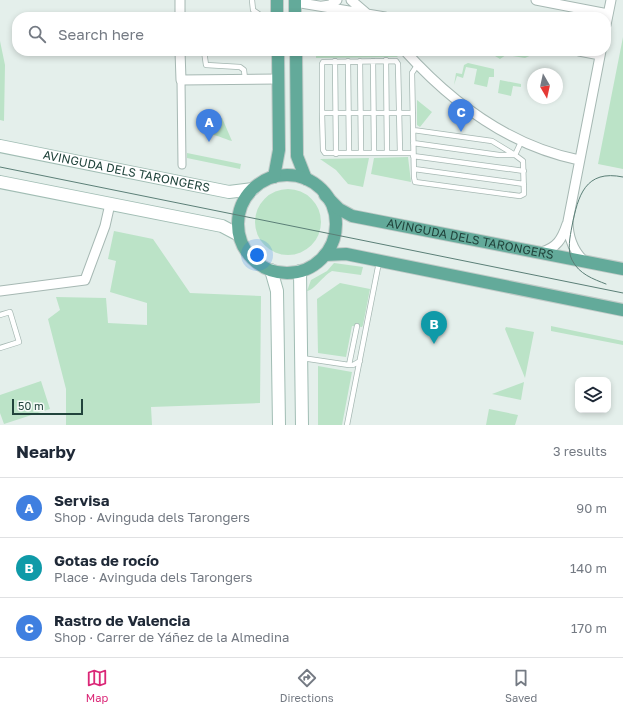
<!DOCTYPE html>
<meta charset="utf-8">
<style>
:root{--surface:#fff;--page:#f6f6f7;--text:#1f2937;--muted:#747a83;--line:#e0e1e3;--accent:#db2777}
body{margin:0;font-family:"Golos Text",sans-serif;background:var(--page);color:var(--text)}
.controls{position:absolute;right:12px;bottom:12px;display:grid;overflow:hidden;border-radius:8px;box-shadow:0 2px 6px #0003}
.controls button{width:36px;height:36px;display:grid;place-items:center;padding:0;border:0;border-bottom:1px solid var(--line);background:var(--surface);color:var(--text);font:20px sans-serif}
.compass{position:absolute;left:527px;top:68px;width:36px;height:36px;border-radius:50%;background:var(--surface);box-shadow:0 2px 6px #0003;rotate:171deg}
.scale{position:absolute;left:12px;bottom:10px;width:71px;box-sizing:border-box;padding-left:4px;border:2px solid #21443c;border-top:0;font-size:11px;line-height:14px;white-space:nowrap;color:#21443c;-webkit-text-stroke:3px #f6fbf8;paint-order:stroke}
.you{position:absolute;left:257px;top:255px;width:14px;height:14px;margin:-10px;border:3px solid #fff;border-radius:50%;background:#1a73e8;box-shadow:0 0 0 6px #1a73e833}
.badge{display:grid;place-items:center;width:26px;height:26px;border-radius:50%;background:var(--accent);color:#fff;font-size:13px;font-weight:700}
.pin{position:absolute;translate:-50% -33px;filter:drop-shadow(0 1px 2px #0008)}
.pin::after{content:'';position:absolute;top:21px;width:14px;height:12px;background:inherit;clip-path:polygon(0 0,100% 0,50% 100%)}
.list{margin:0;padding:0;list-style:none}
h2{display:flex;justify-content:space-between;align-items:center;height:52px;margin:0;padding:0 16px;font-size:17px}
h2 small{font-size:13px;font-weight:400;color:var(--muted)}
.list li{display:grid;grid-template-columns:26px 1fr auto;gap:12px;align-items:center;box-sizing:border-box;height:60px;padding:0 16px;border-top:1px solid var(--line)}
.list b{display:block;font-size:15px;white-space:nowrap}
.list p{margin:0;font-size:13px;white-space:nowrap;color:var(--muted)}
.list em{font-size:13px;font-style:normal;color:var(--muted)}
.icon{flex:none;width:22px;height:22px;fill:none;stroke:currentColor;stroke-width:2;stroke-linecap:round;stroke-linejoin:round}
.map{position:relative;flex:none;width:623px;height:425px;overflow:hidden}
.search{position:absolute;background:var(--surface);box-shadow:0 2px 6px #0003;left:12px;right:12px;top:12px;height:44px;display:flex;align-items:center;gap:10px;box-sizing:border-box;padding:0 14px;border-radius:16px;color:var(--muted);font-size:15px}
.sheet{height:232px;background:var(--surface)}
nav{display:flex;justify-content:space-around;align-items:center;box-sizing:border-box;height:56px;border-top:1px solid var(--line);background:var(--surface);font-size:11px;color:var(--muted)}
nav a{display:grid;justify-items:center;gap:2px}
nav .on{color:var(--accent)}
.map>svg:first-child{display:block}
</style>
<div class="map">
<svg width="623" height="425" viewBox="0 0 623 425">
<rect width="100%" height="100%" fill="#e4efeb"/>
<!-- green -->
<path fill="#bbe3c7" d="M623,37V169L598,164Z
M0,41L5,65L4,121L0,120Z
M316,51H392L398,57L316,58Z
M495,51H532L538,52L525,58L506,55L500,59L495,56Z
M468,63L494,69V77H489L487,87L474,84L477,69L466,67L463,78L457,76L454,85L456,73L462,74L464,65Z
M500,80L521,84V87L513,86L511,96L498,93Z
M417,100L432,112L420,127L417,125Z
M212,118H222L232,141C224,139 216,134 206,134Z
M187,153L241,164L240,169L187,158Z
M408,157L411,182L371,174L374,158Z
M369,158L363,187L348,184L336,170L320,159Z
M255 222a33 33 0 1 1 66 0a33 33 0 1 1-66 0Z
M114,231L153,239L190,293L261,296L260,403L151,407L152,425H66V389L48,319L60,310L56,297L106,298L108,323L147,325V303L110,292L116,261L108,259Z
M334,263L363,267L361,275L332,271C324,275 313,291 307,291L311,280L327,271Z
M340,283L370,289L363,325L362,327L352,326L346,357L318,353L317,299Z
M551,326L623,341V345L551,331Z
M506,327L534,332L525,378L505,329Z
M318,366L352,372L342,425H318Z
M41,381L50,409L4,424L0,413V395Z
M524,382L521,400L492,394Z
M489,409L518,415L515,425H486Z"/>
<g fill="none" stroke-linecap="round" stroke-linejoin="round">
<!-- service casing -->
<g stroke="#a6b8b3" stroke-width="6">
<path id="service" d="M252,0L253,10L263,17
M204,51L206,65L240,67L244,70L245,79
M386,60L387,153
M335,61L336,154
M348,61L349,153
M360,61L361,153
M373,61L374,153
M322,113V64L323,62L396,61L398,64L400,153
M413,113H322L323,150L325,153H413
M413,130L492,141L515,155L521,142
M413,143L499,155H515L523,161L524,194L520,196L415,182L414,177L412,73L418,64
M413,156L524,171
M414,169L524,184
M0,315L10,312L19,342L0,348
M302,358L349,365H353L360,361
M349,365L357,326
M347,425L379,262"/>
</g>
<!-- pedestrian casing -->
<g stroke="#a6b8b3" stroke-width="9">
<path id="pedestrian" d="M181,80L182,165"/>
</g>
<!-- minor casing -->
<g stroke="#a6b8b3" stroke-width="11">
<path id="minor" d="M180,0V17
M294,0L295,2L385,17
M351,0L366,13
M536,0L608,14
M323,6L330,5L337,0
M606,25L611,0
M180,51L181,80L278,79
M405,51C452,103 510,146 579,160
M579,51L600,55
M541,252C557,248 562,239 567,224
M585,262C573,251 568,236 568,221L601,51
M0,291L85,280L105,226L110,204"/>
</g>
<!-- secondary casing -->
<g stroke="#a1bdb4" stroke-width="14">
<g id="secondary">
<path id="s1" d="M0,146L229,192L253,189"/>
<path d="M0,182L222,226L239,235"/>
<path d="M271,270L277,291L279,425"/>
<path d="M300,271L302,425"/>
</g>
</g>
<!-- primary casing -->
<g stroke="#c1cbc8" stroke-width="14">
<g id="primary">
<path d="M277,0V17"/>
<path d="M295,0V17"/>
<path d="M296,51L297,156L306,179"/>
<circle cx="287" cy="224" r="49"/>
<path d="M274,177L279,150L278,51"/>
<path id="s2" d="M325,195L339,209L352,216L623,269"/>
<path d="M325,255L346,254L623,310"/>
</g>
</g>
<!-- service -->
<use href="#service" stroke="#fff" stroke-width="4.5"/>
<!-- pedestrian -->
<use href="#pedestrian" stroke="#fff" stroke-width="7"/>
<!-- minor -->
<use href="#minor" stroke="#fff" stroke-width="9"/>
<!-- secondary -->
<use href="#secondary" stroke="#fff" stroke-width="12"/>
<!-- primary -->
<use href="#primary" stroke="#63aa9a" stroke-width="12"/>
<!-- tram -->
<path stroke="#5b7f77" stroke-width="1" d="M0,167L623,293
M606,284C593,279 579,274 572,260C567,250 570,237 572,226C578,196 585,169 623,177"/>
</g>
<g text-anchor="middle" stroke-width="3.5" stroke-linejoin="round" paint-order="stroke">
<!-- street labels -->
<g font-size="12" fill="#21443c" stroke="#f6fbf8">
<text dy="4" stroke="none"><textPath href="#s1" startOffset="129">AVINGUDA DELS TARONGERS</textPath></text>
<text dy="4" stroke="none"><textPath href="#s2" startOffset="155">AVINGUDA DELS TARONGERS</textPath></text>
</g>
</g>
</svg>
<div class="controls">
<button><svg class="icon" aria-label="layers" viewBox="0 0 24 24"><path d="M12 4l9 5-9 5-9-5zM3 14l9 5 9-5"/></svg></button>
</div>
<svg class="compass" viewBox="-18 -18 36 36"><path d="M0-13l5 13h-10z" fill="#e53935"/><path d="M0 13l5-13h-10z" fill="#747a83"/></svg>
<div class="scale">50 m</div>
<div class="you"></div>
<div class="pin badge" style="left:209px;top:142px;background:#3f7fe0">A</div>
<div class="pin badge" style="left:434px;top:344px;background:#0f9aa8">B</div>
<div class="pin badge" style="left:461px;top:132px;background:#3f7fe0">C</div>
<div class="search"><svg class="icon" aria-label="search" viewBox="0 0 24 24"><circle cx="10" cy="10" r="6"/><path d="M15 15l6 6"/></svg>Search here</div>
</div>
<section class="sheet">
<h2>Nearby<small>3 results</small></h2>
<ul class="list">
<li><span class="badge" style="background:#3f7fe0">A</span><div><b>Servisa</b><p>Shop · Avinguda dels Tarongers</p></div><em>90 m</em></li>
<li><span class="badge" style="background:#0f9aa8">B</span><div><b>Gotas de rocío</b><p>Place · Avinguda dels Tarongers</p></div><em>140 m</em></li>
<li><span class="badge" style="background:#3f7fe0">C</span><div><b>Rastro de Valencia</b><p>Shop · Carrer de Yáñez de la Almedina</p></div><em>170 m</em></li>
</ul>
</section>
<nav>
<a class="on"><svg class="icon" aria-label="map" viewBox="0 0 24 24"><path d="M3 6l6-2 6 2 6-2v14l-6 2-6-2-6 2zM9 4v14M15 6v14"/></svg>Map</a>
<a><svg class="icon" aria-label="directions" viewBox="0 0 24 24"><path d="M12 3l9 9-9 9-9-9zM9 14v-3h6M13 9l2 2-2 2"/></svg>Directions</a>
<a><svg class="icon" aria-label="saved" viewBox="0 0 24 24"><path d="M7 4h10v16l-5-4-5 4z"/></svg>Saved</a>
</nav>
